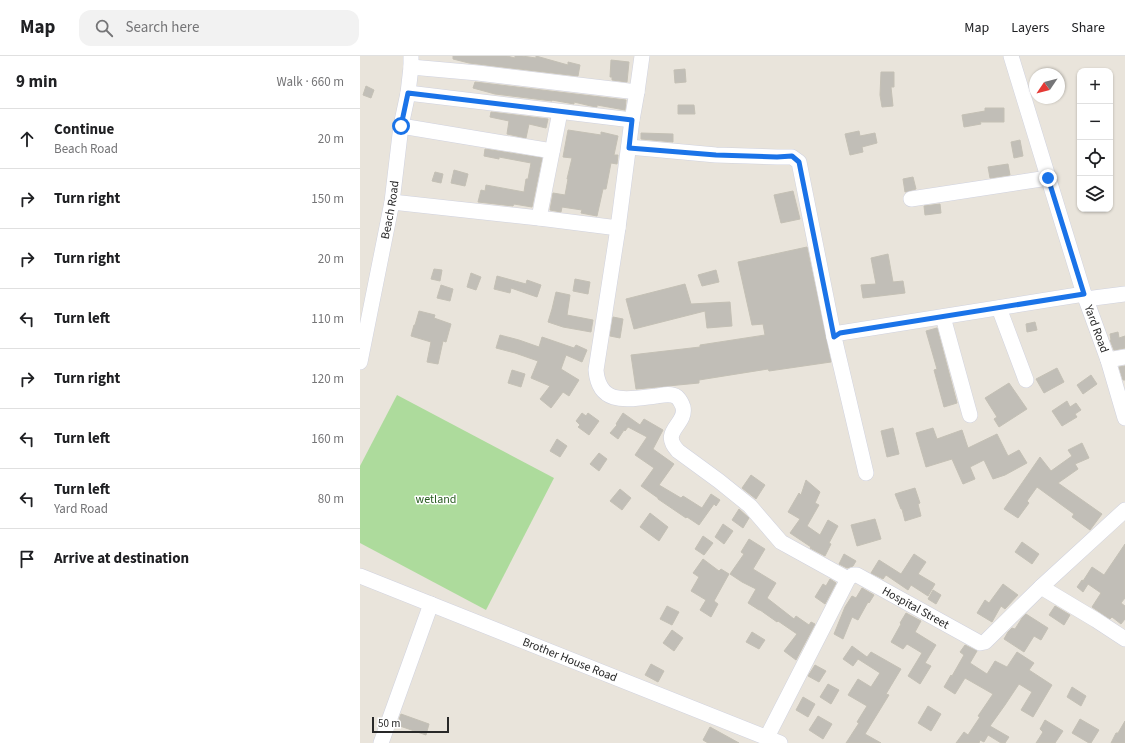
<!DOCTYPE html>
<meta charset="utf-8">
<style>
:root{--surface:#fff;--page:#f2f2f2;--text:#202124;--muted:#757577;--line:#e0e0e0}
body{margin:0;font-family:"Source Sans 3",sans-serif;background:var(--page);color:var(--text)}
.controls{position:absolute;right:12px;top:12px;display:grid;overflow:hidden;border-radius:8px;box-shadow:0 1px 3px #0004}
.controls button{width:36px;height:36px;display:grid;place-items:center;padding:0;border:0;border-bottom:1px solid var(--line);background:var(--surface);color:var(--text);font:20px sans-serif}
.compass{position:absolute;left:669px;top:12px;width:36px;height:36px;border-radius:50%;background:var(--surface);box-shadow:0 1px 3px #0004;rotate:235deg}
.scale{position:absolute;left:12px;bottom:10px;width:77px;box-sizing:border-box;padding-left:4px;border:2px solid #282828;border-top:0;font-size:11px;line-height:14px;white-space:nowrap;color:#282828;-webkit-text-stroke:3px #fff;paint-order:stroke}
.stop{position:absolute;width:12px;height:12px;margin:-9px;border:3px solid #1a73e8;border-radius:50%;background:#fff}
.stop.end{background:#1a73e8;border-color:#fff;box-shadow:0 1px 4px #0008}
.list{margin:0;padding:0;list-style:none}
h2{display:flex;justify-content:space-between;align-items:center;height:52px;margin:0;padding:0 16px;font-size:17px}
h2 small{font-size:13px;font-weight:400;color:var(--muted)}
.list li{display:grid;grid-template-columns:26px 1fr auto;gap:12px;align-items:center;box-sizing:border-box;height:60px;padding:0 16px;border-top:1px solid var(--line)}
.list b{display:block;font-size:15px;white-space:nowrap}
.list p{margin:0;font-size:13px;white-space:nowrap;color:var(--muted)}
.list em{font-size:13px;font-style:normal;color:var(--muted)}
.icon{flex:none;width:22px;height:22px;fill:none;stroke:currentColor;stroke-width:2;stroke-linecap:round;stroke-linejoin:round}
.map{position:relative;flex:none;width:765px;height:687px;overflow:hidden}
header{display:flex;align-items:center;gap:24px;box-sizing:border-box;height:56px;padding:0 20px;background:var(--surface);border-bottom:1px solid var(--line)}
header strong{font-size:19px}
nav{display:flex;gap:22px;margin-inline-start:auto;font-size:14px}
.search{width:280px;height:36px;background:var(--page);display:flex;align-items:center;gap:10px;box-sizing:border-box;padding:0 14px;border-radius:12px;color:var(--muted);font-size:15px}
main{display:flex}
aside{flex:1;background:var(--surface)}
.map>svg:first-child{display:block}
</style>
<header>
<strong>Map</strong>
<div class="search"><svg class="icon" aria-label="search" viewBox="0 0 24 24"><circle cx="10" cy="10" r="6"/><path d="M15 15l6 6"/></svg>Search here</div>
<nav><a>Map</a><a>Layers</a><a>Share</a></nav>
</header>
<main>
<aside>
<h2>9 min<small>Walk · 660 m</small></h2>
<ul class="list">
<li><svg class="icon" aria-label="ahead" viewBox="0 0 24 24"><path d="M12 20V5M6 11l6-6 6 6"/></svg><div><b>Continue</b><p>Beach Road</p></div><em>20 m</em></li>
<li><svg class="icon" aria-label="right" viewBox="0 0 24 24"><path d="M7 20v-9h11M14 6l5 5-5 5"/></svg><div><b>Turn right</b></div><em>150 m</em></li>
<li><svg class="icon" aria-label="right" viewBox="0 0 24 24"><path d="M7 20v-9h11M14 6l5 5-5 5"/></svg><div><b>Turn right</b></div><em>20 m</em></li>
<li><svg class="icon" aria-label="left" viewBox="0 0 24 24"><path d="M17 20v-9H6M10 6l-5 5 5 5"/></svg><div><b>Turn left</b></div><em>110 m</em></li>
<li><svg class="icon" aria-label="right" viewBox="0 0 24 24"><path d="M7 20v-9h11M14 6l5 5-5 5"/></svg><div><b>Turn right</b></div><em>120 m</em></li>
<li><svg class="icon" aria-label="left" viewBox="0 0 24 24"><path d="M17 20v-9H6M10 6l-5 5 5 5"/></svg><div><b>Turn left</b></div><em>160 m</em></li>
<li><svg class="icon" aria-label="left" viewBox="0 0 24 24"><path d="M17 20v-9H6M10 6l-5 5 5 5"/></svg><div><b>Turn left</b><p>Yard Road</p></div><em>80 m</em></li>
<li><svg class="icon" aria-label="arrive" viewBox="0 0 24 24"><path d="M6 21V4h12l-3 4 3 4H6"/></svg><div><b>Arrive at destination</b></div></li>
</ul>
</aside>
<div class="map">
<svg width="765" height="687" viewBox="0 0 765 687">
<rect width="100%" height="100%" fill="#e9e4db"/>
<!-- green -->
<path fill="#addb9c" d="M37,339L194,422L126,554L0,487V410Z"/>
<!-- building -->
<path fill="#c1beb7" stroke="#c4c0b5" d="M93,0H147L155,2V0H162L176,2V0L208,9V6L220,9L218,20L109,7L93,3Z
M251,4L269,6L267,26L252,24V21H250Z
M325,13L326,26L315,27L314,14Z
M521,16H534V31H531L533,50L522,51L520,39Z
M115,26L266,44L265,54L237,49V51L231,50L214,46V48L192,44V45L135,38L113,32Z
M6,30L14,34L11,42L3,39Z
M318,49H334L335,58H318Z
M625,52H644V66H620L621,68L604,71L602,59L625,55Z
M131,56L188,63L186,72L169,68L166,82L147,78L149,65L130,61Z
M208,74L241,79V76L258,80L254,99H258L257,108L251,107L246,133H243L237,160L221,157L222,154L202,151L201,156L190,154L193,137L205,139L208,123H207L212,102L203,101Z
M499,75L500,80L515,77L517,87L502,91L503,96L490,99L485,78Z
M281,77L313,78V86L281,83Z
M660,84L663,100L654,102L651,86Z
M125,93L182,102L172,151L154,148L153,150L118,146L121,134L125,135L126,129L164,136L166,123H168L171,107L139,101V103L124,100Z
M648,108L650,119L630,122L628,111Z
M94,114L108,118L105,130L91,127Z
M75,116L83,118L81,127L72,125Z
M553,121L556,133L545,136L543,123Z
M433,135L440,163L421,167L414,139Z
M580,148L581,157L565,159L564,150Z
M447,191L471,306L409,315L408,313L339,324V327L276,333L271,299L340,291V289L405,279L403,268L392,269L378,206Z
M528,198L533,226L543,225L545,237L503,242L501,229L516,228L511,202Z
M74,213L82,214L80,225L71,223Z
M356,214L359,226L342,230L338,219Z
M111,217L121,221L116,234L107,231Z
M137,220L166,228L167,224L181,229L177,241L151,232L150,237L134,233Z
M215,223L230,226L228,238L213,235Z
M325,228L331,248L370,246L372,270L347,272L345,255L274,273L266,243Z
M81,229L93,233L90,245L77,242Z
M196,236L210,239L207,259L233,264L231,276L203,271L188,266L192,253Z
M59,255L75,259L74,262L91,268L86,286L83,285L78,308L67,306L71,286L51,280L54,269H55Z
M253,261L263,263L260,282L250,280Z
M675,266L677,274L667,276L666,268Z
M577,272L597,347L584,351L574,314L577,313L566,275Z
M758,276L759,282L765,280V292L754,294L750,284H751L750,278Z
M140,279L159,284L179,291L182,281L214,292L216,289L227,294L222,306L206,299L201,313L219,324L209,340L203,336L191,352L180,343L190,330L171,322L178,305L155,297L136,292Z
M765,310V324H763L759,311Z
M697,312L704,326L684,337L676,323Z
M152,314L165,318L161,331L148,327Z
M731,319L737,328L723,338L717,329Z
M649,327L667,353L639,371L634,363L637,361L625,342Z
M707,345L710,351L716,347L721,354L715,358L717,361L702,370L692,355Z
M222,357L226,360L228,357L239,365L229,379L218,371L220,369L216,365Z
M263,357L280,369L284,363L303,374L293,393L314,408L299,429L321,442L323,440L342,452L351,438L360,444L356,450L354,448L339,469L327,461L326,462L298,443V442L281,430L294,412L275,399L287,381L268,371L265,375L264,374L258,383L250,377L257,369L256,368Z
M533,372L539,398L527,401L521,375Z
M573,372L577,383L602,374L608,392L637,378L648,400L659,394L667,407L645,419L633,423L624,404L610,411L615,423L603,428L592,403L566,411L556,377Z
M197,383L207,390L200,401L190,395Z
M722,387L729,402L715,408L718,413L698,427L742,458L730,474L712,461L714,458L677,431L667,445L669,447L658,462L644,453L680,401L691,415L712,400L708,394Z
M239,397L247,403L239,415L230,408Z
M391,419L405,429L396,443L382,432Z
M446,424L460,436L455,447L459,449L447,470L460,479L468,464L478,470L469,487L471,488L465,500L450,492L451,491L430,477L440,463L428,456L439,437L441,439Z
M555,432L560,447L558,448L561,460L545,465L542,453H541L535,438Z
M260,433L271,442L262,454L250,445Z
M379,453L389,462L383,472L372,464Z
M290,457L308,471L299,485L280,471Z
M515,463L521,483L497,490L491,469Z
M363,468L373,475L364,488L355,481Z
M343,480L353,487L344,499L335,493Z
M389,483L405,493L393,513L416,527L407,542L434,563L436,560L449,569L451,566L455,568L436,604L424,595L437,578L418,565L417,566L400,554H399L388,547L396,533L382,526L370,518L384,498L381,496Z
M662,486L679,498L672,508L655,496Z
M765,488V542L761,547L765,550V563L761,568L752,561L750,563L732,551L741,537L728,528L723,536L717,531L722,524L725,526L723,525L732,511L744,519Z
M484,498L496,505L493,510L487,512L479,508Z
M554,498L566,506L558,518L575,528L568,540L551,529L548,534L526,519L523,523L511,517L519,504L541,518Z
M343,503L359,515L361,513L369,518L354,545L358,548L351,561L340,554L346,544L331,535L339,521L333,517Z
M470,523L476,527L465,548L455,541L463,528L466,530Z
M643,528L658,539L645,553L641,550L632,566L617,557L625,544L629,547Z
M502,532L514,539L509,547L508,546L498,564L492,561L483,583L474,578L485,551L492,540L496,542Z
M573,534L581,539L576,548L568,543Z
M307,550L319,556L312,569L300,563Z
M695,550L710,559L704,569L689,559Z
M546,557L561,565L555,576L576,589L565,607L571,610L560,628L548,620L562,597L547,588L543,593L531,586L541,568L540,567Z
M666,558L688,572L681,584L674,580L664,596L644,583L648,576L652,572L655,573L662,562Z
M312,574L323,582L314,595L303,587Z
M392,576L405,584L399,593L386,586Z
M605,589L617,595L610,607L627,618L635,605L647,611L657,596L674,607L669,614L692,629L673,661L661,654L672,636L659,628L645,649L630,670L649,681L645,687H641L628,679L624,686L620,684L619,687H596L604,676L608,679L620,661L618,660L633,638L605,622L595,638L584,631L591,619L592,620L604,599L600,596Z
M492,590L507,601L511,596L541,613L526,638L529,639L505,678L521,687H486L499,667L497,666L507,650L488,639L498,623L511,631L520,617L498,603L493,610L483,603Z
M291,608L304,615L298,626L285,619Z
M455,609L466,615L459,626L448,620Z
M468,628L479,634L471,648L460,641Z
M712,631L726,640L721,650L707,641Z
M443,641L455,648L448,661L436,654Z
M568,650L581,658L571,675L558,667Z
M41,658L69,668L66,679L37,669Z
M458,660L472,668L463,683L449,674Z
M720,663L739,674L731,687H729L712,677Z
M685,664L703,675L695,687H676L683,676L680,673Z
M765,665V687H751L756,677H758Z
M350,671L379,687H348L343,684Z"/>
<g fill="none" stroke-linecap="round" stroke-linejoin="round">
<!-- minor casing -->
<g stroke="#d0d2df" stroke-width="16">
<g id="minor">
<path id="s1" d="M651,0L724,238L748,304L765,362"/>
<path d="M51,11L118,17L277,36"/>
<path d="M48,37L272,64"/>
<path d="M41,70L192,95"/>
<path d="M269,91L356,99L417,101H432L439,106L474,281"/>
<path d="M551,143L688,122"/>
<path d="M32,146L179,162L258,172L272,64L277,36L282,0"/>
<path d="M179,162L200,56"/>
<path d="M258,172L236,314C239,351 269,343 296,340C303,339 311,337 317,341C320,344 322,348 323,351C327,369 299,375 318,395L359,425L390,450L421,486L488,523"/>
<path d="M726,243L765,238"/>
<path d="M639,252L666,324"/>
<path d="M583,261L610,359"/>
<path d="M748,304L765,301"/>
<path id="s2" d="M0,306L32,146L41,70L48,37L51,11V0"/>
<path d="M506,417L474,281L480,277L724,238"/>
<path id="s3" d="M0,520L420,687"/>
<path d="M681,531L765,454"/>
<path id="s4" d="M407,681L488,523L493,519H497L620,587L625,586L681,531L736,564L765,583"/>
<path d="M21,687L71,548"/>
</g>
</g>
<!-- minor -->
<use href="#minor" stroke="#fff" stroke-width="15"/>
</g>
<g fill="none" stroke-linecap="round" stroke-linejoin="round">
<!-- route -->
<path stroke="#1a73e8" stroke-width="5" d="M41,70L48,37L272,64L269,92L356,99L417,101L432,100L439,106L474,281L480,277L724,238L688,122"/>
</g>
<g text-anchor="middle" stroke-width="3" stroke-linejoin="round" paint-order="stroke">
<!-- street labels -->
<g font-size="12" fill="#282828" stroke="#fff">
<text dy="4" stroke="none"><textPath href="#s2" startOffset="155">Beach Road</textPath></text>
<text dy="4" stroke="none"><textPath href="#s1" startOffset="286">Yard Road</textPath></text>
<text dy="4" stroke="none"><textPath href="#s4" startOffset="255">Hospital Street</textPath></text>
<text dy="4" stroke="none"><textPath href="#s3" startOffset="226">Brother House Road</textPath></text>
</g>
<!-- park labels -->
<g font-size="12" fill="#285c20" stroke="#fff">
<text x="76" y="447">wetland</text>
</g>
</g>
</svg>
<div class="controls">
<button>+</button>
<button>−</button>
<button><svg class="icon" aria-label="locate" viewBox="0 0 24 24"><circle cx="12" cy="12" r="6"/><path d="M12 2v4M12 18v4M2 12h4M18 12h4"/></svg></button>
<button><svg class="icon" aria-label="layers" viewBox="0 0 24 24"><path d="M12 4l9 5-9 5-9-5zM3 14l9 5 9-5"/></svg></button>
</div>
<svg class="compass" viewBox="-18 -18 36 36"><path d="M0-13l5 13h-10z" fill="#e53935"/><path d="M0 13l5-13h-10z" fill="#757577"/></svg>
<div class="scale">50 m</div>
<div class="stop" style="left:41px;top:70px"></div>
<div class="stop end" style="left:688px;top:122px"></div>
</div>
</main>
